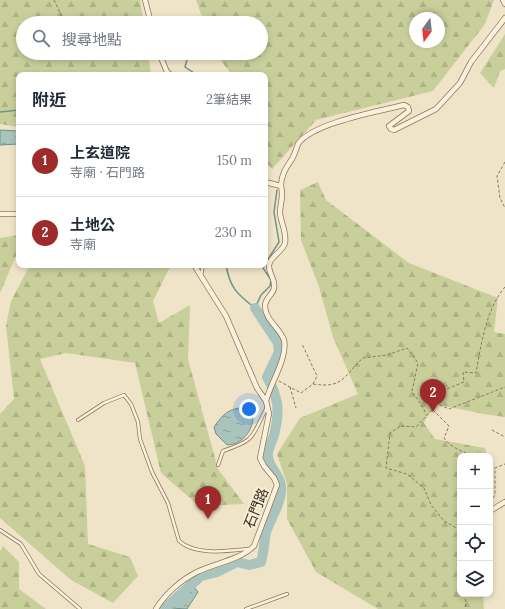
<!DOCTYPE html>
<html lang="zh-TW">
<meta charset="utf-8">
<style>
:root{--surface:#fff;--page:#f6f6f7;--text:#1f2937;--muted:#747a83;--line:#e0e1e3;--accent:#9e2a2b}
body{margin:0;font-family:Lora,"Noto Sans TC",serif;background:var(--page);color:var(--text)}
.controls{position:absolute;right:12px;bottom:12px;display:grid;overflow:hidden;border-radius:8px;box-shadow:0 2px 6px #0003}
.controls button{width:36px;height:36px;display:grid;place-items:center;padding:0;border:0;border-bottom:1px solid var(--line);background:var(--surface);color:var(--text);font:20px sans-serif}
.compass{position:absolute;left:409px;top:12px;width:36px;height:36px;border-radius:50%;background:var(--surface);box-shadow:0 2px 6px #0003;rotate:195deg}
.you{position:absolute;left:249px;top:409px;width:14px;height:14px;margin:-10px;border:3px solid #fff;border-radius:50%;background:#1a73e8;box-shadow:0 0 0 6px #1a73e833}
.badge{display:grid;place-items:center;width:26px;height:26px;border-radius:50%;background:var(--accent);color:#fff;font-size:13px;font-weight:700}
.pin{position:absolute;translate:-50% -33px;filter:drop-shadow(0 1px 2px #0008)}
.pin::after{content:'';position:absolute;top:21px;width:14px;height:12px;background:inherit;clip-path:polygon(0 0,100% 0,50% 100%)}
.list{margin:0;padding:0;list-style:none}
h2{display:flex;justify-content:space-between;align-items:center;height:52px;margin:0;padding:0 16px;font-size:17px}
h2 small{font-size:13px;font-weight:400;color:var(--muted)}
.list li{display:grid;grid-template-columns:26px 1fr auto;gap:12px;align-items:center;box-sizing:border-box;height:72px;padding:0 16px;border-top:1px solid var(--line)}
.list b{display:block;font-size:15px;white-space:nowrap}
.list p{margin:0;font-size:13px;white-space:nowrap;color:var(--muted)}
.list em{font-size:13px;font-style:normal;color:var(--muted)}
.icon{flex:none;width:22px;height:22px;fill:none;stroke:currentColor;stroke-width:2;stroke-linecap:round;stroke-linejoin:round}
.map{position:relative;flex:none;width:505px;height:609px;overflow:hidden}
.search{position:absolute;background:var(--surface);box-shadow:0 2px 6px #0003;left:16px;top:16px;width:252px;height:44px;display:flex;align-items:center;gap:10px;box-sizing:border-box;padding:0 14px;border-radius:22px;color:var(--muted);font-size:15px}
.panel{position:absolute;background:var(--surface);box-shadow:0 2px 6px #0003;left:16px;top:72px;width:252px;height:196px;border-radius:8px}
.map>svg:first-child{display:block}
</style>
<div class="map">
<svg width="505" height="609" viewBox="0 0 505 609">
<defs>
<pattern id="forest-firs" width="22" height="20" patternUnits="userSpaceOnUse"><rect width="22" height="20" fill="#c9cf9b"/><path d="M5 1l3.5 6h-7zM16 11l3.5 6h-7z" fill="#aeb285"/></pattern>
<pattern id="water-ripples" width="26" height="14" patternUnits="userSpaceOnUse"><rect width="26" height="14" fill="#a9c4bc"/><path d="M2 4q2-2 4 0t4 0M15 11q2-2 4 0t4 0" fill="none" stroke="#8ba098"/></pattern>
</defs>
<rect width="100%" height="100%" fill="#f0e4c8"/>
<!-- forest -->
<path fill="url(#forest-firs)" fill-rule="evenodd" d="M0,0H140L144,23H23V53H148L151,75H19V127L0,124Z
M196,0H494L485,24L433,91L316,120L272,169L265,161V75H232L215,53H261V23H204ZM415,18H439V42H415Z
M505,34V69L500,71L494,88L480,73Z
M318,182L326,200L409,263L498,298L494,332L505,334V417L484,414L434,404L424,423L435,439L485,448L487,456H460V594H483L484,609H378L316,572L287,519V484L277,454L300,418L358,394L333,337L319,287L301,240L300,190Z
M19,235V249L0,293V238Z
M30,265H171L153,301L159,323L190,305L188,359L218,469L244,504L199,506L161,473L135,363L66,353L40,359L85,466L88,544L130,557L138,576L113,603L71,580L0,518V414L14,399L6,326L11,301Z
M3,546L19,562V589L46,609H0V551Z"/>
<!-- water -->
<path fill="url(#water-ripples)" stroke="#6f938a" d="M0,130L19,131V144L0,145Z
M244,407L253,410C255,427 245,444 227,445L216,434L214,427C224,413 227,410 244,407Z
M194,587L198,592L187,609L171,608V606L175,600Z"/>
<g fill="none" stroke-linecap="round" stroke-linejoin="round">
<!-- stream -->
<path stroke="#6f938a" stroke-width="1.5" d="M189,53L185,67L197,75
M0,112L19,110
M265,264L279,242L274,212L277,190
M226,265C230,288 237,294 255,308L261,295L270,286L271,280L263,268L265,265"/>
<!-- river -->
<path stroke="#a9c4bc" stroke-width="10" d="M164,609L201,576L217,572L237,562L249,565L261,562C264,552 264,542 266,532C271,518 283,500 281,486C280,474 266,465 268,453C269,447 272,441 274,435C280,412 279,398 267,377L279,352L278,343L255,308"/>
<!-- lane casing -->
<g stroke="#8d765c" stroke-width="4">
<path id="lane" d="M201,276L203,265
M78,420L104,403L124,395L131,404L138,422L140,439L152,472L168,503L179,541C196,556 228,551 248,549
M218,465L223,451C258,439 251,437 267,407
M0,530L21,544L39,574L80,609
M246,609L287,594"/>
</g>
<!-- street casing -->
<g stroke="#8d765c" stroke-width="6">
<path id="street" d="M145,0L151,23
M503,0L505,4
M159,53L167,72L171,75
M265,182L281,186C284,198 280,202 280,213C281,223 287,233 285,243C283,252 270,256 269,265C268,273 276,279 274,288C273,295 265,298 265,306C265,320 280,328 284,340C288,358 270,384 266,401
M281,186C281,175 286,168 292,159C295,154 296,149 298,144C312,123 380,111 404,105L408,107L409,111L389,126L391,129L394,130L436,109L460,83L471,62L505,18
M0,214H19
M490,511L505,502
M156,609C165,594 181,580 197,572C215,563 240,560 254,546L277,485L274,478L264,466L260,458L269,414L266,401L257,388L226,316L194,265"/>
</g>
<!-- path -->
<path stroke="#8d765c" stroke-width="1" stroke-dasharray="3 2" stroke-linecap="butt" d="M54,0L65,23
M135,23L144,19
M90,53L101,59L107,53
M505,162L497,176L500,198L505,208
M279,381L301,393L313,384L317,376L302,344
M313,384C344,389 344,375 363,358L387,355L407,348L418,363L412,391C417,400 423,405 426,415
M290,387L296,408
M435,403L449,409L505,387
M433,410L449,426L444,438C450,447 463,452 473,456
M492,430L505,437
M490,466L495,468L505,464
M490,502L495,495V468
M460,530L444,521L431,505L424,488L407,474L386,468L390,433L401,426L416,427L432,410L442,391L464,382L463,372L476,373C481,345 486,309 505,287
M460,570V576
M465,594L466,609"/>
<!-- lane -->
<use href="#lane" stroke="#faf1dc" stroke-width="2.5"/>
<!-- street -->
<use href="#street" stroke="#faf1dc" stroke-width="4.5"/>
</g>
<g text-anchor="middle" stroke-width="4" stroke-linejoin="round" paint-order="stroke">
<!-- street labels -->
<g font-size="14" fill="#3d2e20" stroke="#f7eed8">
<text transform="translate(256 508) rotate(-68)" y="5">石門路</text>
</g>
</g>
</svg>
<div class="controls">
<button>+</button>
<button>−</button>
<button><svg class="icon" aria-label="locate" viewBox="0 0 24 24"><circle cx="12" cy="12" r="6"/><path d="M12 2v4M12 18v4M2 12h4M18 12h4"/></svg></button>
<button><svg class="icon" aria-label="layers" viewBox="0 0 24 24"><path d="M12 4l9 5-9 5-9-5zM3 14l9 5 9-5"/></svg></button>
</div>
<svg class="compass" viewBox="-18 -18 36 36"><path d="M0-13l5 13h-10z" fill="#e53935"/><path d="M0 13l5-13h-10z" fill="#747a83"/></svg>
<div class="you"></div>
<div class="pin badge" style="left:208px;top:519px">1</div>
<div class="pin badge" style="left:433px;top:412px">2</div>
<div class="search"><svg class="icon" aria-label="search" viewBox="0 0 24 24"><circle cx="10" cy="10" r="6"/><path d="M15 15l6 6"/></svg>搜尋地點</div>
<section class="panel">
<h2>附近<small>2筆結果</small></h2>
<ul class="list">
<li><span class="badge">1</span><div><b>上玄道院</b><p>寺廟 · 石門路</p></div><em>150 m</em></li>
<li><span class="badge">2</span><div><b>土地公</b><p>寺廟</p></div><em>230 m</em></li>
</ul>
</section>
</div>
